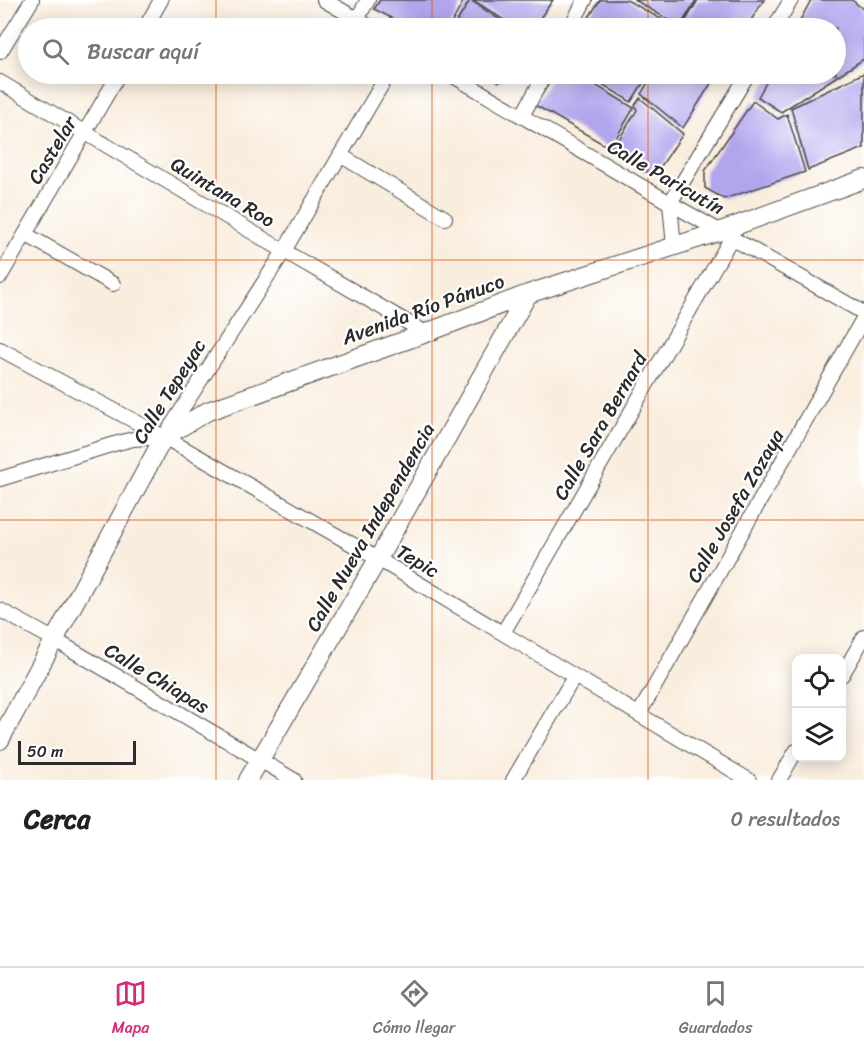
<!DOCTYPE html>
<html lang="es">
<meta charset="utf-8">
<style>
:root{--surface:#fff;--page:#f2f2f2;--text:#222;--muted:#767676;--line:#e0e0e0;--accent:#db2777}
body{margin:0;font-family:Sriracha,sans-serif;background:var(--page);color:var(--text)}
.controls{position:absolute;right:18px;bottom:18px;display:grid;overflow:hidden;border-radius:12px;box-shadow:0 3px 15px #0003}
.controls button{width:54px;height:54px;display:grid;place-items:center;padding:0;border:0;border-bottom:2px solid var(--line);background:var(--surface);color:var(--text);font:30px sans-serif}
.scale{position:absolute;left:18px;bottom:15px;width:118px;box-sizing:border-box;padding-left:6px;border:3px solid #2b2b2b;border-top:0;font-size:16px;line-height:21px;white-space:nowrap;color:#2b2b2b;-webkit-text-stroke:4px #fff;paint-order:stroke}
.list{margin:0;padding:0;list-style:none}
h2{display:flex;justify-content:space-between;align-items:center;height:78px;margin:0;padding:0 24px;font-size:26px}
h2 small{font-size:20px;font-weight:400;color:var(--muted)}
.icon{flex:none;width:33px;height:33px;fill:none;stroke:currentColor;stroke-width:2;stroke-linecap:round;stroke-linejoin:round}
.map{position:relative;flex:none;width:864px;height:780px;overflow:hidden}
.search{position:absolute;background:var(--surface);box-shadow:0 3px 15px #0003;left:18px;right:18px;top:18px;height:66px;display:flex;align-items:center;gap:15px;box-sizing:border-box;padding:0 21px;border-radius:33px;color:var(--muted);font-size:22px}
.sheet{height:186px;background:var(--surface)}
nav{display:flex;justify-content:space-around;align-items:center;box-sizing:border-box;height:84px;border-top:2px solid var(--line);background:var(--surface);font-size:16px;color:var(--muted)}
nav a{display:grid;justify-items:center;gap:3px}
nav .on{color:var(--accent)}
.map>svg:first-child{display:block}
</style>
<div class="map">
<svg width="864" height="780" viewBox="0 0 864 780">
<rect width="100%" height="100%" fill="#fff"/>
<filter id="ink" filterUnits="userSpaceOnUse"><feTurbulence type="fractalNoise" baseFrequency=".0167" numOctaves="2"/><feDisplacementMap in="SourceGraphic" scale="12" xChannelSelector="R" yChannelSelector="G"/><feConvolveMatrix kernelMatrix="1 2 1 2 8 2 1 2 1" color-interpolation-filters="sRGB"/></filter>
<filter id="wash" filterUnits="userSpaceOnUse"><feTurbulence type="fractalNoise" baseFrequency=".008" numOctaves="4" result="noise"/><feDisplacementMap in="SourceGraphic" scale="24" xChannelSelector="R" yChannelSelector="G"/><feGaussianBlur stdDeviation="1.35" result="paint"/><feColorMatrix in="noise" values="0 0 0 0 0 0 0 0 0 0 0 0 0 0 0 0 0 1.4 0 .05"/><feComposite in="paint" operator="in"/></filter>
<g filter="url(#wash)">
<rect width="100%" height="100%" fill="#f9eddd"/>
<g id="blocks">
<!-- building -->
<path fill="#b1a5ee" d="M380,0H464L449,28H411L374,9Z
M470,0L512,28H453Z
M473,0H553L533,28H516Z
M600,0H627L677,28H582Z
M635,0H696L680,27Z
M698,0H764L746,28H681Z
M811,0H852L864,10V59L781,112L758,97L771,74H836V28H796Z
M864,73V148L808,170L791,108Z
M483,74H508L499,82Z
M555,74H577L634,108L610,148L535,105Z
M586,74H649L631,102Z
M653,74H717L683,128L641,94Z
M640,98L683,134L659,169L654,172L643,171L613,149L637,110L635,105Z
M753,101L778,119L787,114L805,172L724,199L705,188V171Z"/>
</g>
</g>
<g filter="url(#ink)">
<use href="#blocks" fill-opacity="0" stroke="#4a4846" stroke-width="1.5"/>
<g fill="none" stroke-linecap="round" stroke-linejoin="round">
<!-- street casing -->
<g stroke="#4a4846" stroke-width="16">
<path id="street" d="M324,0L372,28
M357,19L368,0
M145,28L161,0
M570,28L585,0
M774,28L791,0
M0,52L32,0
M450,74L670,203L864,313
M0,82L284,251L426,333
M522,116L545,74
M340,155L445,218
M25,234L113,284
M674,247L670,203L748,74
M0,277L119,74
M0,349L164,437L378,559L749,780
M0,479L114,444L133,439L164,437L284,251L388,74
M0,610L55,640L294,780
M503,633L732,237
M842,675L864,637
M639,714L864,317
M513,780L574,677
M779,780L796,751"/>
</g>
<!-- secondary casing -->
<g stroke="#4a4846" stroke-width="20">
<path id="secondary" d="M0,740L164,437L208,411L426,333L528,294L721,231L864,179
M248,780L378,559L528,294"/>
</g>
<!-- street -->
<use href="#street" stroke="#fff" stroke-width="14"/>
<!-- secondary -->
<use href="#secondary" stroke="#fff" stroke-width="18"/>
</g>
</g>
<!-- grid -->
<path fill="none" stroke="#e8590c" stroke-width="1.5" stroke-opacity="0.55" d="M216,0V28M432,0V28M648,0V28M216,74V780M432,74V780M648,74V780M0,260H864M0,520H864"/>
<g text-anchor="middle" stroke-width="4.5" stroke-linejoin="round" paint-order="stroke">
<!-- street labels -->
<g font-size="20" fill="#2b2b2b" stroke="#fff">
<text transform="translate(52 150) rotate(-59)" y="7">Castelar</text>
<text transform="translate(666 177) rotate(30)" y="7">Calle Paricutín</text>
<text transform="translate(223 192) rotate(31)" y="7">Quintana Roo</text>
<text transform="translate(423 309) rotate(-20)" y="7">Avenida Río Pánuco</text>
<text transform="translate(169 391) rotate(-58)" y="7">Calle Tepeyac</text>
<text transform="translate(600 426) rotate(-60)" y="7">Calle Sara Bernard</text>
<text transform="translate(735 506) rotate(-60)" y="7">Calle Josefa Zozaya</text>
<text transform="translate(370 527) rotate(-60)" y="7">Calle Nueva Independencia</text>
<text transform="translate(418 561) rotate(31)" y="7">Tepic</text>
<text transform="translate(157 678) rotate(31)" y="7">Calle Chiapas</text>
</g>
</g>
</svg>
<div class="controls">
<button><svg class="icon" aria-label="locate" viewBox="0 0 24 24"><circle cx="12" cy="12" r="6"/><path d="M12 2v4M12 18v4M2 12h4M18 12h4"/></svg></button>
<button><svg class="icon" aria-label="layers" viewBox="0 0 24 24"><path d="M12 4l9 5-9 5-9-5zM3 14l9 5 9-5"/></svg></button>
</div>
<div class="scale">50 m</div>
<div class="search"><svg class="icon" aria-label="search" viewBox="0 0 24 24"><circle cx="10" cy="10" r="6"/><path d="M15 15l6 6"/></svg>Buscar aquí</div>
</div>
<section class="sheet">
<h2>Cerca<small>0 resultados</small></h2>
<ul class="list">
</ul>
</section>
<nav>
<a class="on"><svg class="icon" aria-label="map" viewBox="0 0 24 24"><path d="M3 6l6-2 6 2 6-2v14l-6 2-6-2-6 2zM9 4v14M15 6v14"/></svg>Mapa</a>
<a><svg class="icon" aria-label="directions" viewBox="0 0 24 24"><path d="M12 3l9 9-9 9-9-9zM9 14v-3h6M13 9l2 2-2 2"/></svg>Cómo llegar</a>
<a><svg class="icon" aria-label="saved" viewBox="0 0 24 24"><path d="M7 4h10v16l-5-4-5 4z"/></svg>Guardados</a>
</nav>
